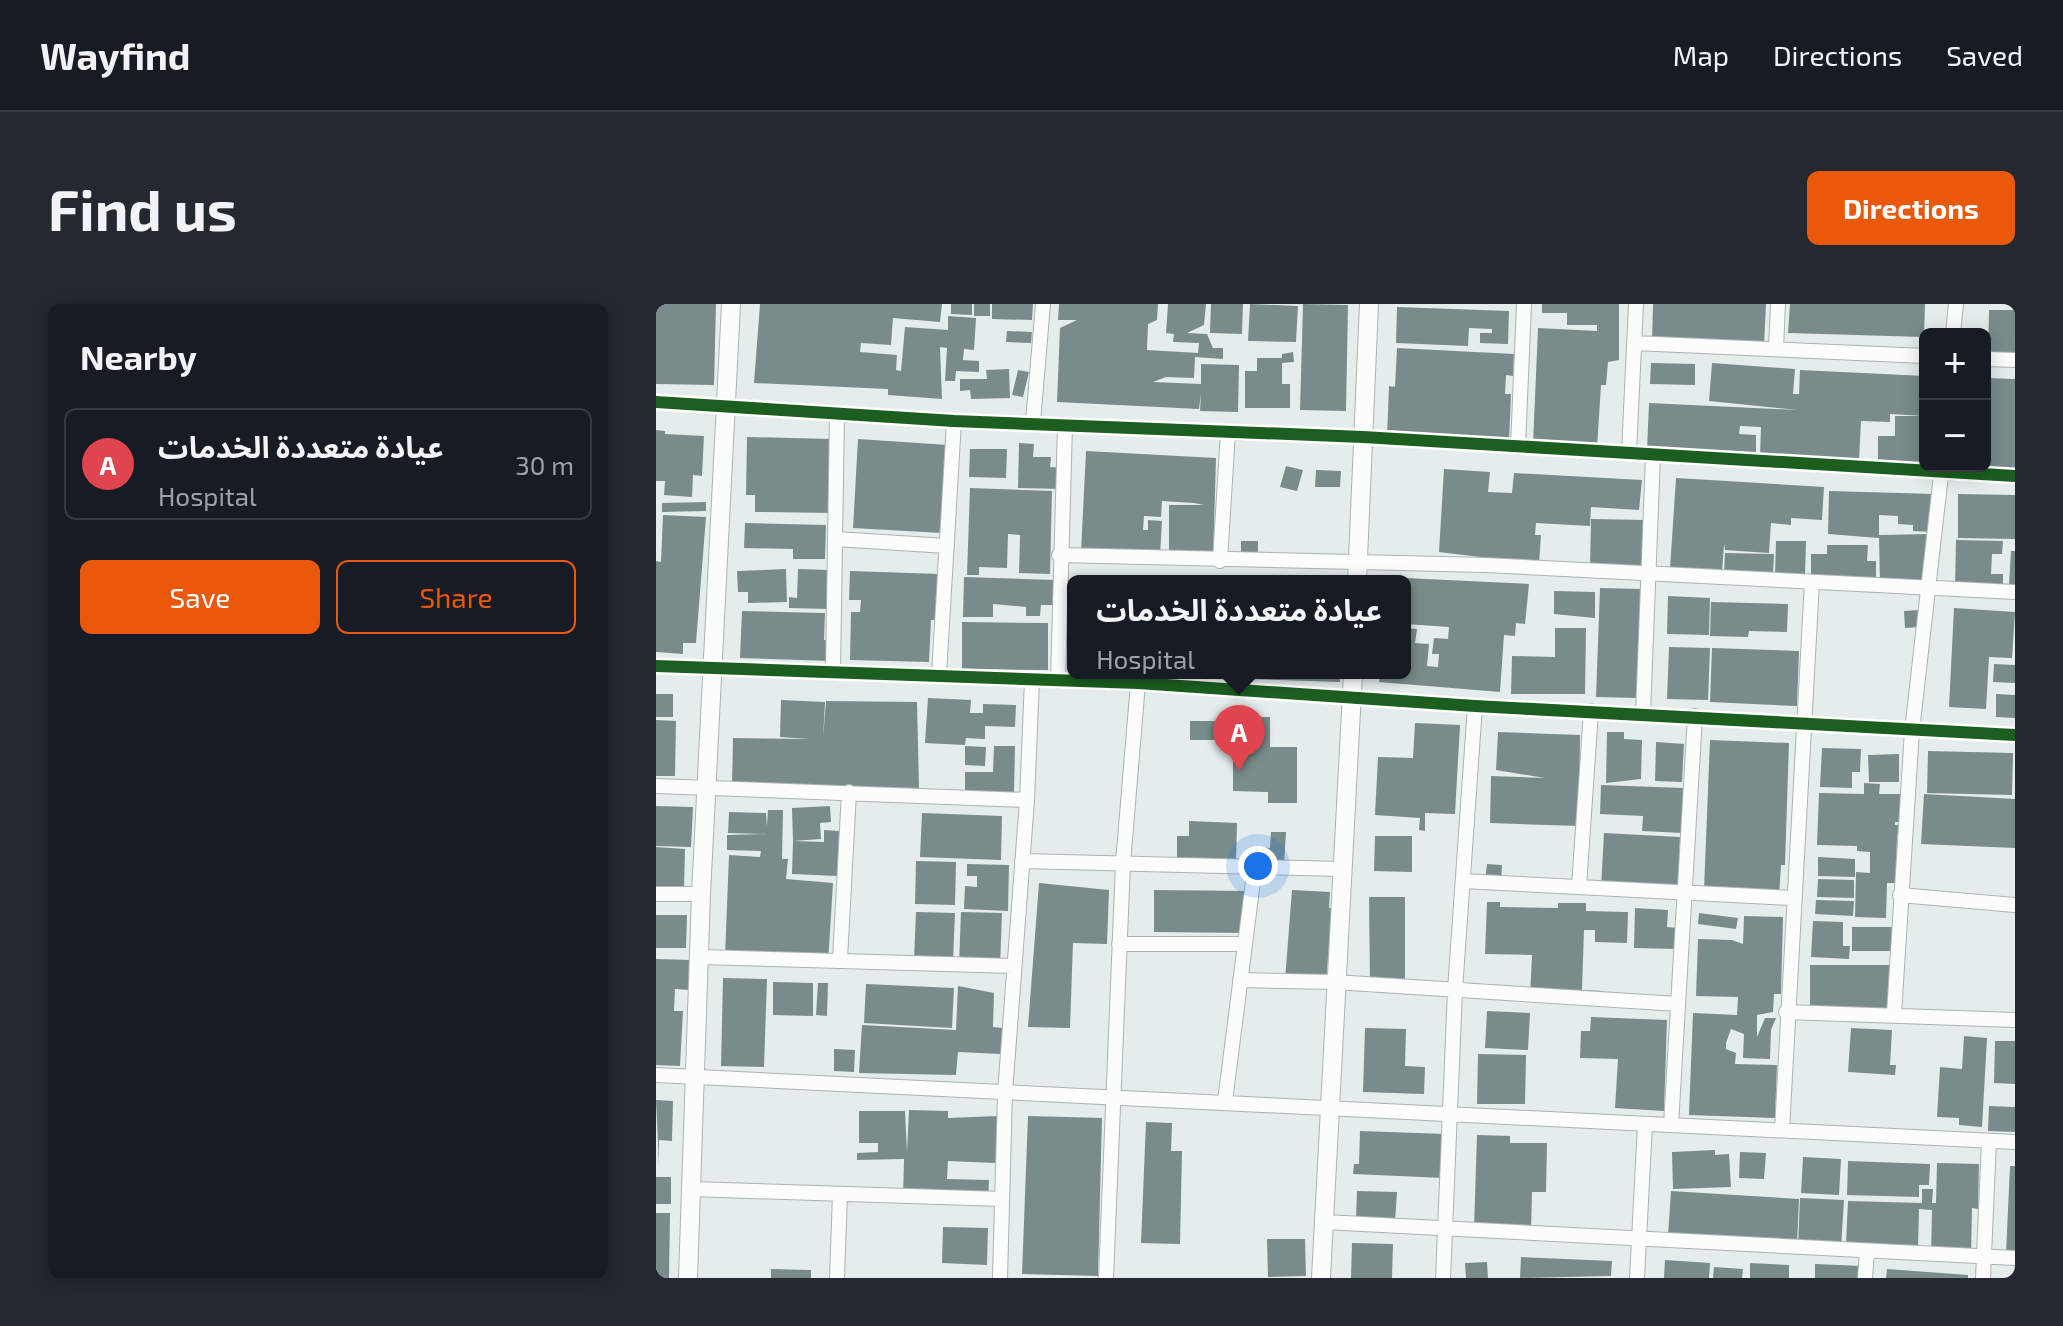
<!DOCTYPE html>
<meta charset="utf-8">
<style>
:root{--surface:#171b24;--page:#242831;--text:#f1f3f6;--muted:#9ea1a6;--line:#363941;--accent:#ea580c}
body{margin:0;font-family:"Exo 2","Noto Sans Arabic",sans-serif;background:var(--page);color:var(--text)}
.controls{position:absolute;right:24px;top:24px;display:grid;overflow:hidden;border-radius:12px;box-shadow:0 4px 20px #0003}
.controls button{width:72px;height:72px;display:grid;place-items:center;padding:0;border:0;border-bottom:2px solid var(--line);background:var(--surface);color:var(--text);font:40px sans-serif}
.you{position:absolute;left:602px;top:562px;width:28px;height:28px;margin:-20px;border:6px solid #fff;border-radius:50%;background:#1a73e8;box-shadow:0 0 0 12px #1a73e833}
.badge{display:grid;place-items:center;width:52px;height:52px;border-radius:50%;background:var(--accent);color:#fff;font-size:26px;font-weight:700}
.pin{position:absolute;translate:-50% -66px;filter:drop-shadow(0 2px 4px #0008)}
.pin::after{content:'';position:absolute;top:42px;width:28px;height:24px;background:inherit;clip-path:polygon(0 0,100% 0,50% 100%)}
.popup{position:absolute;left:411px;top:271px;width:344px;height:104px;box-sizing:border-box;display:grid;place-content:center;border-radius:12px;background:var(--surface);filter:drop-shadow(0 2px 6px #0005);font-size:26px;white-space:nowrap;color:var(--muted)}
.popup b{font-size:30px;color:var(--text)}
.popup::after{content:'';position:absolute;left:50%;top:100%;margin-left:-16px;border:16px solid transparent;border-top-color:var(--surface)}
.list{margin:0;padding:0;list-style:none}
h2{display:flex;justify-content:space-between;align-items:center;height:104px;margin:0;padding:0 32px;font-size:34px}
h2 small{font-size:26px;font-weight:400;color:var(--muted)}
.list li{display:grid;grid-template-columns:52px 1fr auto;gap:24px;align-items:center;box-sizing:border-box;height:112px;margin:0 16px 16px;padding:0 16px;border:2px solid var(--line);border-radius:12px}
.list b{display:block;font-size:30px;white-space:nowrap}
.list p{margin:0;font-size:26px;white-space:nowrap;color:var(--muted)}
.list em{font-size:26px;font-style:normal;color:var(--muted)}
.actions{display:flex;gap:16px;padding:24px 32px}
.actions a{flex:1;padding:18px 0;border:2px solid var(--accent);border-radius:12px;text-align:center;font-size:28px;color:var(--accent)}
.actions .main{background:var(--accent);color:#fff}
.map{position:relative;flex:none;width:1359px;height:974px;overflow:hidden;border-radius:12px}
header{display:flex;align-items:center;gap:48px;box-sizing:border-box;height:112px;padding:0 40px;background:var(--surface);border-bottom:2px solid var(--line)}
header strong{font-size:38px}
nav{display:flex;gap:44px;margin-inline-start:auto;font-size:28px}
.intro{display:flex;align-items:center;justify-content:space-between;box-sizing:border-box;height:192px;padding:0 48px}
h1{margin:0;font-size:56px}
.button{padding:20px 36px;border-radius:12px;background:var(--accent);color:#fff;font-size:28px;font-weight:700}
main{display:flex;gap:48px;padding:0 48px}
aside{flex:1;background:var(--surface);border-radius:12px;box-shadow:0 4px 20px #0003}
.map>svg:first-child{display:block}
</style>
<header>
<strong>Wayfind</strong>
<nav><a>Map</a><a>Directions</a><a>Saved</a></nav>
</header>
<div class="intro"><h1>Find us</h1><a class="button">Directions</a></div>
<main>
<aside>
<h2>Nearby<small></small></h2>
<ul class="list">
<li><span class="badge" style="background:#e0444e">A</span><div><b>عيادة متعددة الخدمات</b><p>Hospital</p></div><em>30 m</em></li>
</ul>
<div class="actions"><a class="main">Save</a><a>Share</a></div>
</aside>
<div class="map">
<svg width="1359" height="974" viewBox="0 0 1359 974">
<rect width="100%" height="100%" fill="#e4edec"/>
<!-- building -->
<path fill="#798c8b" d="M0,0H60L58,81L0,80Z
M104,0H286L284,18L237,14L235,41L205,39L204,48L241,51L240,66L245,67L249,23L292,26V12L320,14L318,46L308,45L307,56L323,57V68L300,67L299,77H289L291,44L284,43L286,95L232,91V85L98,79Z
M295,0H316V11L295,10Z
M318,0H334V12H318Z
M336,0H377L376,16L336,15Z
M403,0H502L501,16L492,20L491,46L542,49L543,39L517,38L518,30L510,29L512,0H550L548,21L531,29L551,30L557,44H567V55L539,53L538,74L510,73L497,78L545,80V60L583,61L582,108L544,107L545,89L543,105L401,98L404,24L421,16H402Z
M555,0H587L586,30L554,29Z
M594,0L642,2L640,38L592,37Z
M647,0L692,1L690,107L644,106Z
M886,0H963V56L952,58L950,81H945L941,144L877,140L882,24L941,27V21H911V9H886Z
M997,0H1110L1108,41L996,37Z
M1134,0H1269L1268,33L1132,29Z
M741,3L853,7L852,40L824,39V29H836V25L813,24L812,42L740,39Z
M1333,6H1359V56L1332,53Z
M351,27L376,28L375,39L350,38Z
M741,44L858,50L857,72L850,71L849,90H855L853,139L731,133L733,82L739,83Z
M637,48L638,58L626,59V80H634V104H589V67H601V54H626V50Z
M995,59L1039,60V81L994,80Z
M1056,59L1139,65L1137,90H1143L1144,66L1269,72V112L1234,110V118L1205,117L1203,157L1104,152L1105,123L1084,122L1083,130L1100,131V151L991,146L993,99L1142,106L1053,97Z
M353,65L354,94L315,95L314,86L304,87V75H331L330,66Z
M362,66L373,68L367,93L356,91Z
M1329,74L1359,75V166L1329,164Z
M1239,112H1269V159H1222V132H1239Z
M0,126L9,127V130L48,132L46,172L37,171L36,193L8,191L9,177H0Z
M91,133L175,135L181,209L99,208V191H90Z
M202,135L292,141L286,229L197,224Z
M363,139L378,140L377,153H395L394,163L406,164L405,185L362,184Z
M314,145H351L350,174L313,173Z
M430,147L560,154L557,256H513V201H548L538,199L506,197L505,213L488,212L487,226H492V216L506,217L504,252L425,248Z
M630,162L647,166L641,187L624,183Z
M788,165L834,168L832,188L856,189L858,169L986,176L983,206L935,203L934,222L880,219L879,231H885L883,260L783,248Z
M660,166L685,167L684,183H659Z
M1020,174L1168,183L1166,216L1135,214V221L1115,219L1113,249L1069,246L1068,240L1066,268L1014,265Z
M314,184L396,187L394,270L363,269L364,231L352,230L351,264L323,263V271H311Z
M1173,187L1278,190L1277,228L1257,227V221L1242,220V212L1223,211V231L1275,230L1276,278L1224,279L1223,234L1172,230Z
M1302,190L1359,191V235L1302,234Z
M50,198V207L6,208V199Z
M7,211L50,213L40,339H27V350L0,348V257L5,258Z
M935,215L991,216L990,266L934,265Z
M89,219L170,221L169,255H137V245L88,244Z
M1300,236L1347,237L1346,250H1336L1335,270H1347V285L1299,284Z
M585,237H602V253H585Z
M1120,237H1150L1149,272L1119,271Z
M1171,241H1212L1211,257H1220V277H1155V250H1171Z
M1355,247H1359V281H1353Z
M1069,249L1118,250L1117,272L1068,270Z
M130,265L131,298L92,299V288H82L81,267Z
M142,265L174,266L173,305L133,304V293L141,294Z
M194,267L284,270L283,316H275L273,358L194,356L195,308H204L205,296H193Z
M308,273L400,276L399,301H385L384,312H370V303L337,300V313H307Z
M728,273L873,280L869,320L860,319L859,332L848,331L844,388L723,378L724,369H749V324L761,325L759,339L773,340L771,362L782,363L783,350H776L778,334L792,335L793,323L749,320V277H728Z
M944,284L986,285L983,394L940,393Z
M898,287L939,288V314L898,310Z
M1012,292L1054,294L1053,331L1011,330Z
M1055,298L1132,300L1131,328L1093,327L1092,333L1054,332Z
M1298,304L1359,308L1356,354L1333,353L1330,405L1293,403Z
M1263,306L1264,323L1249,324L1248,307Z
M86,307L169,309L168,336L176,337V357L84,354Z
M306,318L392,319V366L306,365Z
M899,324H930L929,390H855L856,352L899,353Z
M1013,343L1054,344L1052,396L1011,395Z
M1056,344L1143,347L1141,402L1054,398Z
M1338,360L1359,361V379L1337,378Z
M595,369H684V378L595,375Z
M0,390H17V413H0Z
M1340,390L1359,391V414L1340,413Z
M272,394L315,396L314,409H327V400L360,401L359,423L329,422V435L310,434L309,441L269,439Z
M125,396L169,398L167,435L170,397L261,398L263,484L76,482L77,434L153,435L124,433Z
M568,413H614V443H641V499H612V488L577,487V447L567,446Z
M0,416L20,417L19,472H0Z
M534,417H561L560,436H534Z
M759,419L804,421L799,510L769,509V527L763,526L764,514L719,511L722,453L757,454Z
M842,428L924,431L923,522L834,519L835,472L889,474L840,466Z
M951,428H968V435L986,436L985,475L950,479Z
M1054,436L1133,439L1129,561H1125L1123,593L1048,586Z
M1000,438L1028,440L1026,478L999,477Z
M309,442L330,443L329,462L309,461Z
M338,442H359L358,488L309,487V468H337Z
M1166,444L1205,445L1204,468H1196V484L1164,483Z
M1272,447L1357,449L1356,491L1271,489Z
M1243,450V478H1213L1212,451Z
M1208,479L1224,480L1223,490H1248L1247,518H1239V521H1250V532L1241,531L1240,579H1231L1230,614L1199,613L1200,568L1214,569V548L1201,547V542L1161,541L1163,489L1208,490Z
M945,481L1028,484L1026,529L986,527L987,512L944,510Z
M1268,490L1359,495V544L1265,540Z
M0,502L37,503L35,543L0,542Z
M174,502L175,518L164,519L165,535L137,537L136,504Z
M112,506H127L126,555H132L130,575L177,579L172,659L69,652L73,551L104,553L105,547L71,546V531L111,530L72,529L73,508L110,509L111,522Z
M266,509L346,512L345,556L264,553Z
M533,517L581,519L580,559L521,558V532H533Z
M168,526L183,527L181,572L136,570L137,537L168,538Z
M615,528H630L628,561L601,560V543L614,544Z
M948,529L1024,533L1022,587L945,584Z
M719,532H756V568L718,567Z
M0,543L29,545L28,586L0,585Z
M1162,553L1199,555V573L1162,572Z
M260,557L300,558L299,601L259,600Z
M311,560L353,561L352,607L308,605L309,582L321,583V572H311Z
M831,560L846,561L845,578L829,577Z
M1162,575L1198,576V594L1161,593Z
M383,579L453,586L451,640L417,639L414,724L372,723Z
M498,586L593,587V629L498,628Z
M636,586L674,588L673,604H676L670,679L629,676Z
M713,593H749V681H714Z
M1160,596L1198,597L1197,612L1159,610Z
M831,598H844V603L902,604V599H930V607L972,608L971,639L939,638V626H928L926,686L947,687L946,696L874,694L876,651L829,650Z
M979,604L1012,606L1011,623L1022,624L1021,645L978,644Z
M260,608L299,609L297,657L258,655Z
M305,608L346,609L344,663L303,661Z
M1043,609L1082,614L1080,625L1042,620Z
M0,611H31L30,644H0Z
M1088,612L1127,613L1125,690H1118L1117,708L1101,711V733L1109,714H1120L1115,726L1114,755L1087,754L1088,730L1075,725L1070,739V745L1080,749L1079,760L1121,761L1119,814L1033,811L1037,709L1081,711L1082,693L1040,692L1042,635L1076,636L1087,640Z
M1157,617L1187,618V642H1194L1193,655L1155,653Z
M1196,623H1242V710H1212V703H1154V661H1234V647H1196Z
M0,655L36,656L34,686L19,685L18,707H27L24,762L0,761Z
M67,674L111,675L108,763L65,762Z
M117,678L157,679V712L117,711Z
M162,679H172L171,712L160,711Z
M210,680L298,684L296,724L208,719Z
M302,682L338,689L337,723L346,724L345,750L302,748L300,771L203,769L206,721L300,726Z
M831,707L874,709L872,746L829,744Z
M935,713L1011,716L1008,807L959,804L962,755L924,754L925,727H934Z
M709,724L750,725L749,762L769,763L768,790L707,788Z
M1195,724L1236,726L1234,761H1240L1239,771L1192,768Z
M1308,732L1331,734L1326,823L1303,821V814L1281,813L1284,763L1306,765Z
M1339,737H1359V780L1338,779Z
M178,745L199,746L198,768L178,767Z
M822,750L870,751L869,800H821Z
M0,796L17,797L16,837L3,836V861Z
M1333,802L1359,803V828L1332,827Z
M253,806L292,807V814L342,812L340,859L292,857L291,875L333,876L332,899L247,896L248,855L201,856V849L222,848V839H203V807H249L251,848Z
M372,812L446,814L442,972L366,970Z
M490,818L516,819L515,847H526L524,940L485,939Z
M704,827L790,830L788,874L697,870L698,860H703Z
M821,831L854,832V839H891L890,888H876L875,927L818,925Z
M1059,846V851L1073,850L1075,883L1017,885L1016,848Z
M1084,848L1110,849L1108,875L1083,874Z
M1147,853L1185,855L1183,891L1145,889Z
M1192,857L1274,860L1273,881H1263V893L1191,891Z
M1281,859L1323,860L1322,905L1316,904L1315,953L1275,952L1276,906L1263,905L1262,945L1190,939L1192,897L1266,899V885H1277L1276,899H1280Z
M1354,862H1359V949H1350Z
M0,873H15V900H0Z
M701,887L741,888L739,917L700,916Z
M1015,887L1143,895L1141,941L1012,932Z
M1144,894L1188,896L1185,945L1142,943Z
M0,909H14L13,974H0Z
M287,923L332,924L331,961L286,959Z
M611,935H649L650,972L612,973Z
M696,939L737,940L736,974H695Z
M865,953L956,957L955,972L864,974Z
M1009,956L1054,959L1053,974H1008Z
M831,958L832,974H810L809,959Z
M1094,959L1133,961V974H1094Z
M1159,960L1206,962L1205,974H1159Z
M1058,963L1087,965L1086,974H1057Z
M115,965L155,966V974H115Z
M1231,965L1312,971V974H1230Z"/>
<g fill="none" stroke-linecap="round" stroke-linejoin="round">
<!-- minor casing -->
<g stroke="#acb3b2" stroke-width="16">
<path id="minor" d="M1297,30L1300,0
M978,39L1269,52
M1120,45L1122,0
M1329,55L1359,56
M0,98L298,117L707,133L1359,172
M377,118L387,0
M862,143L868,0
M973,149L980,0
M179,235L291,242
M403,251L829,261L1359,288
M564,257L572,128
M0,362L482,379L819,402L1359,431
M177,367L181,109
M283,371L298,117
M402,377L409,121
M987,410L997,151
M0,482L371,496
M366,557L686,565
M807,577L1136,594
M923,583L935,407
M0,590H45
M1244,591L1359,601
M463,640H589
M44,653L358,662
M184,655L193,488
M584,676L678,678L1022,700
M1130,708L1359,716
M1238,710L1256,427L1286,162
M0,771L1359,838
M569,797L599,562
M1015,821L1039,412
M1126,826L1156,278
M34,885L346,895
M668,918L1359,954
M181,974L184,890
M344,974L349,789L371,496L376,376
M450,974L467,559L482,379
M787,974L799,686L819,402
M981,974L989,820
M1209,974L1211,948
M1327,974L1333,837"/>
</g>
<!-- tertiary casing -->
<g stroke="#acb3b2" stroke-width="20">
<path id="tertiary" d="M701,277L713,0
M32,974L45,590L75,0
M665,974L697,369"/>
</g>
<!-- minor -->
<use href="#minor" stroke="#fbfcfc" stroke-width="14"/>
<!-- tertiary -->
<use href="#tertiary" stroke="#fbfcfc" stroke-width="18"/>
<!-- cycleway casing -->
<g stroke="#fff" stroke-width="17">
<path id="cycleway" d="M0,98L298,117L707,133L1359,172
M0,362L482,379L819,402L1359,431"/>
</g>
<!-- cycleway -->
<use href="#cycleway" stroke="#1b5e20" stroke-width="12"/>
</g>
</svg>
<div class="controls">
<button>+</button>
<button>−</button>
</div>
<div class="you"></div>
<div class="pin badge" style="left:583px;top:467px;background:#e0444e">A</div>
<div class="popup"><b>عيادة متعددة الخدمات</b>Hospital</div>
</div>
</main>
